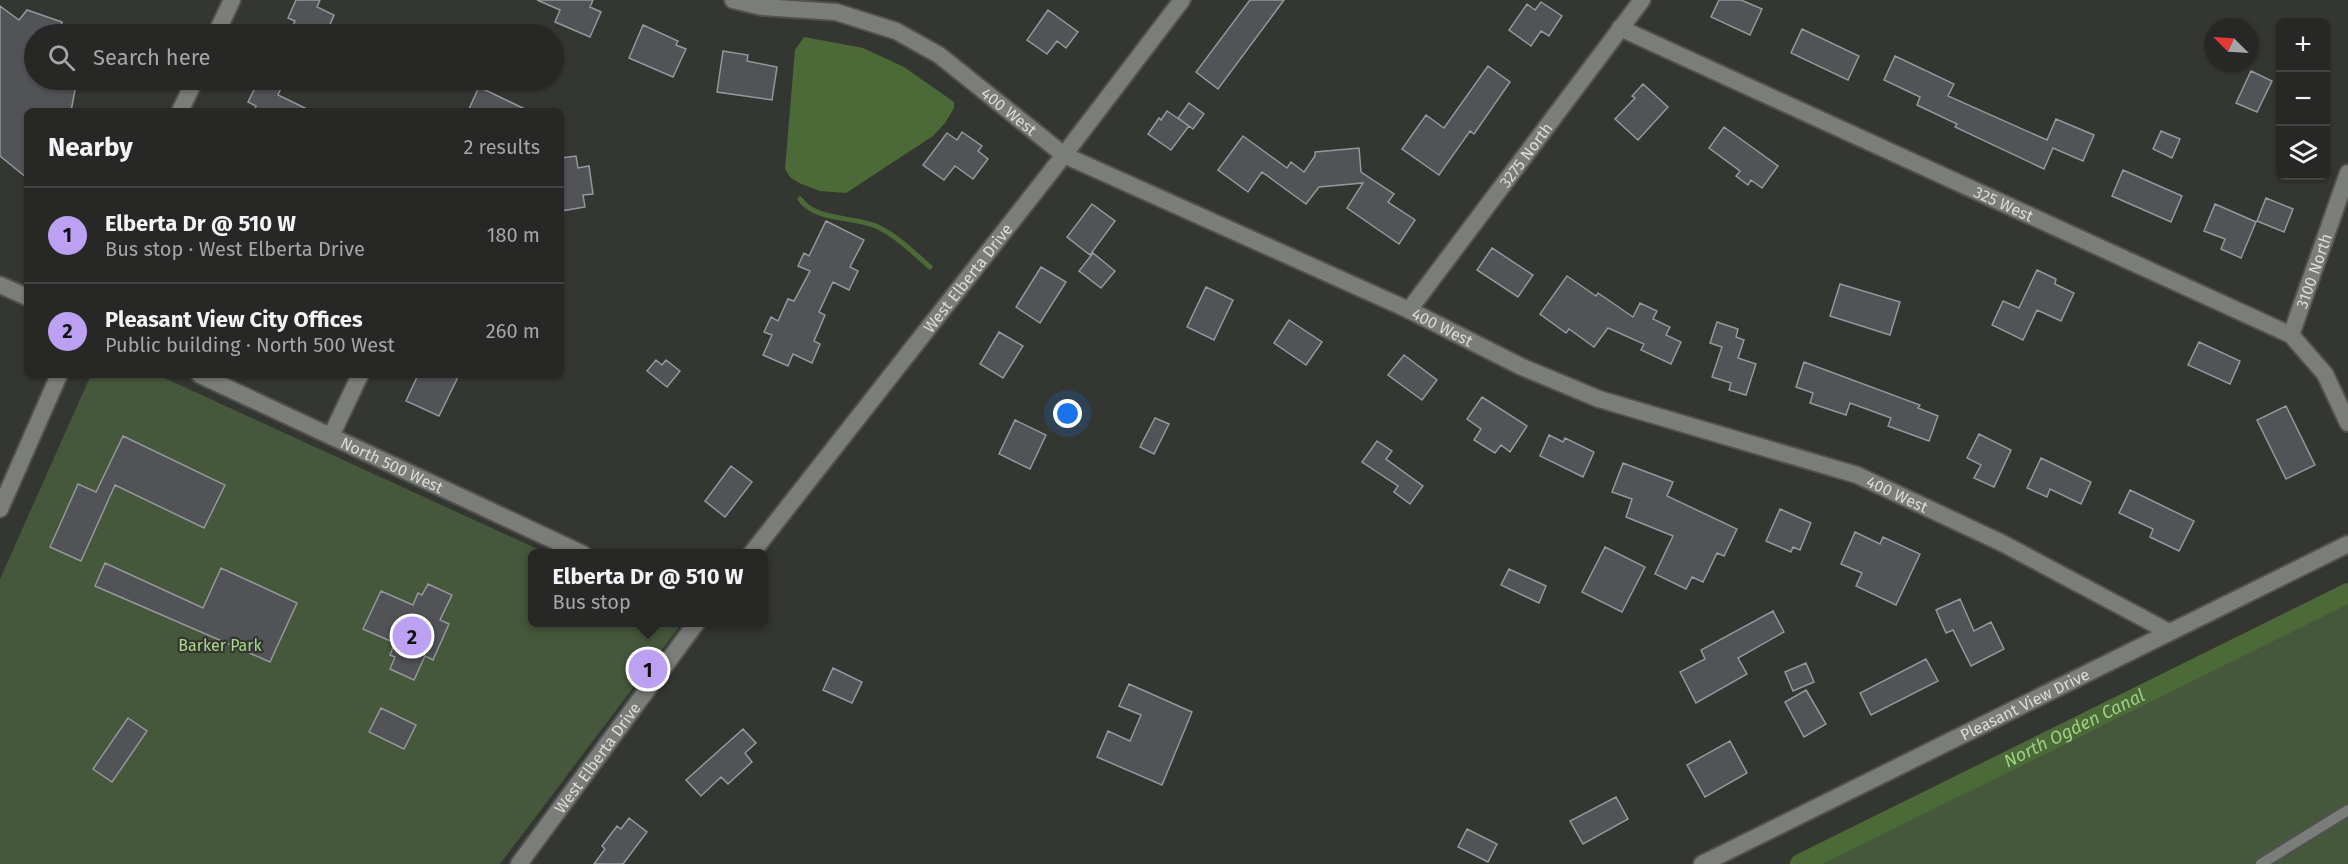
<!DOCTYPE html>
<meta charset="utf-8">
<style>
:root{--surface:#272826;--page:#333432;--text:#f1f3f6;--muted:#a4a6a7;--line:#434443;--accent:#bca0f2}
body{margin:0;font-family:"Fira Sans",sans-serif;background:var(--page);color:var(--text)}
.controls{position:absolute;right:18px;top:18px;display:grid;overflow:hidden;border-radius:9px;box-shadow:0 2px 4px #0004}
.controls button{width:54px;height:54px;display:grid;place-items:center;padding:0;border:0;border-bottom:2px solid var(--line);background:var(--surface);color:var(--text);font:30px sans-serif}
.compass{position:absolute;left:2204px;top:18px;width:54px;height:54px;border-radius:50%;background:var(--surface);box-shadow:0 2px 4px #0004;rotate:294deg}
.you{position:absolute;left:1068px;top:414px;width:21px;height:21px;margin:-15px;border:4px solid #fff;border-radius:50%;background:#1a73e8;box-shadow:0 0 0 9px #1a73e833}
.badge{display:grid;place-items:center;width:39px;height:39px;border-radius:50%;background:var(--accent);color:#111;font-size:20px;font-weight:700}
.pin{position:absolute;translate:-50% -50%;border:3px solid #fff;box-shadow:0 2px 6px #0006}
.popup{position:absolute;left:528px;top:549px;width:240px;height:78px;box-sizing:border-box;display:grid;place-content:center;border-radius:9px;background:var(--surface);filter:drop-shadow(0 2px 4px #0005);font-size:20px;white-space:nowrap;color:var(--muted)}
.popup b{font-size:22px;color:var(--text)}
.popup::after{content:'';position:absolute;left:50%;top:100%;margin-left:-12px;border:12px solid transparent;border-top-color:var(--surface)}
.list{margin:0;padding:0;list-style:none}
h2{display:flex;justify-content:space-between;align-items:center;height:78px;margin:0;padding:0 24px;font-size:26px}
h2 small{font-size:20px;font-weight:400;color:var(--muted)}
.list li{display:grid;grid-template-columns:39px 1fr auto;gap:18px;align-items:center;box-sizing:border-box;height:96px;padding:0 24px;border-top:2px solid var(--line)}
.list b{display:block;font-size:22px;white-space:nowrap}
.list p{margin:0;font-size:20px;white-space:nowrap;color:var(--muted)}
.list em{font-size:20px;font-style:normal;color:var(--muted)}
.icon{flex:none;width:33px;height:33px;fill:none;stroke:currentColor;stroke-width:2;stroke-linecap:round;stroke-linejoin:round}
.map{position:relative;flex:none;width:2348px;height:864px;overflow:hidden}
.search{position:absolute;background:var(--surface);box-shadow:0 2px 4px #0004;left:24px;top:24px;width:540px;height:66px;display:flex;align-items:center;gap:15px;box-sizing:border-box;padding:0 21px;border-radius:33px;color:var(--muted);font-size:22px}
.panel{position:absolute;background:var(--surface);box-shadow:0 2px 4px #0004;left:24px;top:108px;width:540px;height:270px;border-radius:9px}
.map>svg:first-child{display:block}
</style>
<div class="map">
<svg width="2348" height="864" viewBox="0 0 2348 864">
<rect width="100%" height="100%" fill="#343632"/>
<!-- green -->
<path fill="#46583b" d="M91,375H158L546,553L532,554V622L682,623L500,864H0V579Z
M2348,597V864H1809Z"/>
<!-- water -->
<path fill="#4b6a37" d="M804,37L863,48L904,67L954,102V108L945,123L933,136L846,193L820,191L799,183L790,177L785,169L795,50Z"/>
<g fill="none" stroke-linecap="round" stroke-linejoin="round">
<!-- stream -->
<path stroke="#4b6a37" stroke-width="5" d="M800,199C816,222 855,216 878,227C897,236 914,253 930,267"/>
<!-- canal -->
<path stroke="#4b6a37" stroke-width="20" id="s1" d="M1800,864L2348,593"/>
</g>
<!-- building -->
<path fill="#515357" stroke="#95979c" stroke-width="1.5" d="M296,0H320L317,7L334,15L326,34H289L295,21L288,18Z
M537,0H593L590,7L601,12L590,37L555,22L560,10Z
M1250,0H1284L1218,89L1196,72Z
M1719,0H1741L1762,9L1750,35L1711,17Z
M1541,2L1562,16L1549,36L1541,31L1531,46L1509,30L1527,4L1535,10Z
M0,6L19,20L27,10L62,22L61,34H34V80H77L71,111H27V178L0,156Z
M1048,10L1078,32L1066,48L1057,41L1047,54L1027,40Z
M643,25L678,41L676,45L686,49L673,77L629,58Z
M1802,29L1859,56L1848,80L1791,53Z
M723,51L748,55L747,61L777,67L772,100L717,92Z
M1895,56L1954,84L1948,96L2047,140L2056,119L2094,135L2083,161L2053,148L2044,169L1955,127L1957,124L1917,105L1920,97L1884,80Z
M1488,66L1510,82L1474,134L1470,131L1439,175L1402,149L1426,115L1444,128Z
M2251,71L2272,81L2257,112L2236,103Z
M259,80H268L282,86L278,95L311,111H254L256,106L248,102Z
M1643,84L1668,107L1638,140L1615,119L1635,98L1632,96Z
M479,87L529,111H468Z
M1189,103L1204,114L1193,129L1178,118Z
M1167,111L1189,126L1171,150L1148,134L1159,118L1161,120Z
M1724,127L1778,166L1762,188L1751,180L1748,185L1736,176L1740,171L1709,148Z
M2161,131L2180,139L2172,158L2153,149Z
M962,132L982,146L978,151L988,159L973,179L955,166L944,180L923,165L947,133L957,140Z
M1243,136L1287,168L1291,162L1304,172L1315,156V152L1359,148L1361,172L1394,194L1388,202L1415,220L1399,244L1347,208L1363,183L1319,187L1306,204L1262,172L1248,192L1218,170Z
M576,156L578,168L589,166L593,194L583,195L585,207L561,211V158Z
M2123,170L2182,196L2171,222L2112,196Z
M2266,198L2293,209L2284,232L2257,221Z
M1092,204L1115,221L1090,255L1067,237Z
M2215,204L2256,222L2241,258L2221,249L2225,239L2204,231Z
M826,221L864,240L850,267L858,271L849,290L833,282L819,312L825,315L814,341L820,344L812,363L793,354L788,366L763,355L772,335L764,332L771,317L778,321L788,299L794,301L810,271L798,266L804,253L809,256Z
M1492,248L1533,275L1518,297L1477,270Z
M1093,253L1115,271L1101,288L1079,271Z
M1041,267L1066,282L1040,323L1016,307Z
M2037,270L2056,279L2055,284L2074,293L2061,321L2037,310L2023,340L1992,325L2003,301L2019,308Z
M1567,276L1596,296L1598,293L1633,317L1640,303L1657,311L1653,319L1670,327L1666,335L1681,342L1671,364L1641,350L1644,344L1608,328L1594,347L1569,329L1566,333L1540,314Z
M1840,284L1900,302L1890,335L1830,316Z
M1206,287L1233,300L1214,340L1187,327Z
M1289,320L1322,342L1306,365L1274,343Z
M1717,322L1738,329L1736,337L1744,340L1738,358L1756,364L1746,395L1729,390L1731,383L1712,377L1722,347L1710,343Z
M999,332L1023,346L1003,378L980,364Z
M2199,342L2240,361L2230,384L2188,365Z
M1404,355L1437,380L1422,400L1388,375Z
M656,360L662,365L666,360L680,371L667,387L647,371Z
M1804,362L1920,405L1918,408L1938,416L1929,441L1888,426L1891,418L1850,403L1846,415L1810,403L1813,393L1796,387Z
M418,375H459L439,416L406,401Z
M1482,397L1527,426L1510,452L1501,445L1495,453L1474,440L1481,429L1467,419Z
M2286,406L2315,465L2286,479L2257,420Z
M1155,418L1169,424L1154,454L1140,447Z
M1015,420L1046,435L1030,469L999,454Z
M1979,434L2011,450L1994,487L1974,478L1981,465L1967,458Z
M1549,435L1563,442L1565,438L1594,452L1583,477L1540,456Z
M123,436L225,485L204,528L115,485L81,561L50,547L78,484L96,492Z
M1377,441L1392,451L1386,459L1423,486L1410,504L1394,492L1398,486L1362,462Z
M2041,458L2091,482L2081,504L2050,489L2047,497L2027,488Z
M1623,463L1673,482L1667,496L1737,529L1724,556L1717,553L1703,582L1692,577L1686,589L1655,574L1673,536L1626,517L1632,499L1612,492Z
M731,466L752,482L725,517L705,501Z
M2130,490L2194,521L2179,551L2150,537L2153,529L2119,513Z
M1780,509L1811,523L1800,550L1793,547L1791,552L1766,541Z
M1855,532L1880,544L1883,537L1920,554L1896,605L1856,586L1862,573L1841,564Z
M1605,547L1645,567L1622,612L1582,592Z
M105,563L203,608L221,568L297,603L270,662L95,586Z
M1509,569L1546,586L1539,603L1501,585Z
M428,584L452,595L440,620L449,624L433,660L425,656L414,680L390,669L395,657L390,655L395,643L363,629L381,591L413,605L418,593L422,595Z
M1960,599L1974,631L1991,622L2004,649L1971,666L1953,630L1946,633L1936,610Z
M1773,611L1784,632L1738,658L1747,674L1696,703L1680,672L1705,659L1701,650Z
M1926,659L1938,681L1871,715L1860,693Z
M1806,663L1814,682L1793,691L1785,672Z
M833,668L862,682L852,703L823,690Z
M1129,684L1192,712L1162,785L1097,757L1108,731L1130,741L1141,715L1119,706Z
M1806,690L1826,724L1804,737L1785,702Z
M381,708L416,725L404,749L369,732Z
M128,718L147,731L112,782L93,769Z
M743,729L756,743L745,753L752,762L728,784L721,777L701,796L686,780Z
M1730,741L1747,773L1705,797L1687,765Z
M1616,797L1628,819L1583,844L1570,821Z
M629,818L647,832L623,864H594L605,849L602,846L617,826L621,829Z
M1467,829L1497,844L1488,862L1458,847Z"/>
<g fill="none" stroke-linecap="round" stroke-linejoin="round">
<!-- service casing -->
<g stroke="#515250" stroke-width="14">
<path id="service" d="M2261,864L2348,810"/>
</g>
<!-- minor casing -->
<g stroke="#515250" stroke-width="20">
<g id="minor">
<path id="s2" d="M733,0L762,7L836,12L896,31L939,55L1064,155L1409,310L1522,367L1599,399L1857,475L2002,543L2169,632"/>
<path id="s3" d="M1620,28L2291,335L2325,374L2348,423"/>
<path id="s4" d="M1409,310L1642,0"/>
<path id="s5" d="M2291,335L2348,173"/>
<path d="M332,434L360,375"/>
</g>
</g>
<!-- tertiary casing -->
<g stroke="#515250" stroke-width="20">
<g id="tertiary">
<path d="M216,34L232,0"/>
<path d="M180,111L195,80"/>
<path d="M0,285L27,297"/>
<path id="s6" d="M200,375L583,554"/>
<path d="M0,509L59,375"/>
<path id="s7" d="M1702,864L2348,544"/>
</g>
</g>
<!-- secondary casing -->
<g stroke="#515250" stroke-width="20">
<g id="secondary">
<path id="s8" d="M751,554L1064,155L1182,0"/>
<path id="s9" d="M519,864L697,622"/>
</g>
</g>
<!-- service -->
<use href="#service" stroke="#7a7d79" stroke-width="10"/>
<!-- minor -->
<use href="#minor" stroke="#7a7d79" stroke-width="16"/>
<!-- tertiary -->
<use href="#tertiary" stroke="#7a7d79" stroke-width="16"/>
<!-- secondary -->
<use href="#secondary" stroke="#7a7d79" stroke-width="16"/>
</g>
<g text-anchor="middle" stroke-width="4.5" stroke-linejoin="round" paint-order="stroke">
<!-- street labels -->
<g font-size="16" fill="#dbdcda" stroke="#343632">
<text dy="6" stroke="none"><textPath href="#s2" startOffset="306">400 West</textPath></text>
<text dy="6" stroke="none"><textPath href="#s4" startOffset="194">3275 North</textPath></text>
<text dy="6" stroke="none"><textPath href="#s3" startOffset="422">325 West</textPath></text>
<text dy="6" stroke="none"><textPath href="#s5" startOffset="68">3100 North</textPath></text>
<text dy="6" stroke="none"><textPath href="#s8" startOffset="351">West Elberta Drive</textPath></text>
<text dy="6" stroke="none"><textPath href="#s2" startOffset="792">400 West</textPath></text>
<text dy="6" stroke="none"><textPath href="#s6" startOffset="212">North 500 West</textPath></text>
<text dy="6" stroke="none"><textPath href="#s2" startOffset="1278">400 West</textPath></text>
<text dy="6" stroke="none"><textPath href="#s7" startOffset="360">Pleasant View Drive</textPath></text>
<text dy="6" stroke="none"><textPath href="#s9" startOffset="132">West Elberta Drive</textPath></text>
</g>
<!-- park labels -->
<g font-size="16" fill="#a9d98d" stroke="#343632">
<text x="220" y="651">Barker Park</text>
</g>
<!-- water labels -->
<g font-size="18" font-style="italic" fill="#9fce82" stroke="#343632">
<text dy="6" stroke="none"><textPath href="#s1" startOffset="306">North Ogden Canal</textPath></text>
</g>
</g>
</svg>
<div class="controls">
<button>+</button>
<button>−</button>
<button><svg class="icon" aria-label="layers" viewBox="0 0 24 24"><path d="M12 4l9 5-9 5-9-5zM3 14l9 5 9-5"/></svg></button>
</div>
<svg class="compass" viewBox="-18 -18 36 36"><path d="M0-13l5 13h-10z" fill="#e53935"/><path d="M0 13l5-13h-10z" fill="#a4a6a7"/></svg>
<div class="you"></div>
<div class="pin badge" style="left:648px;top:669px">1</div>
<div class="popup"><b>Elberta Dr @ 510 W</b>Bus stop</div>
<div class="pin badge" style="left:412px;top:636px">2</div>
<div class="search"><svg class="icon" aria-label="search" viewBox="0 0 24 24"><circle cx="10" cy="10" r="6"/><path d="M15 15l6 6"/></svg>Search here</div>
<section class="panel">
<h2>Nearby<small>2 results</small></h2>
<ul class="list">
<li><span class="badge">1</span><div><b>Elberta Dr @ 510 W</b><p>Bus stop · West Elberta Drive</p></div><em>180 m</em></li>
<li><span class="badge">2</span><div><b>Pleasant View City Offices</b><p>Public building · North 500 West</p></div><em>260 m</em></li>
</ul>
</section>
</div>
